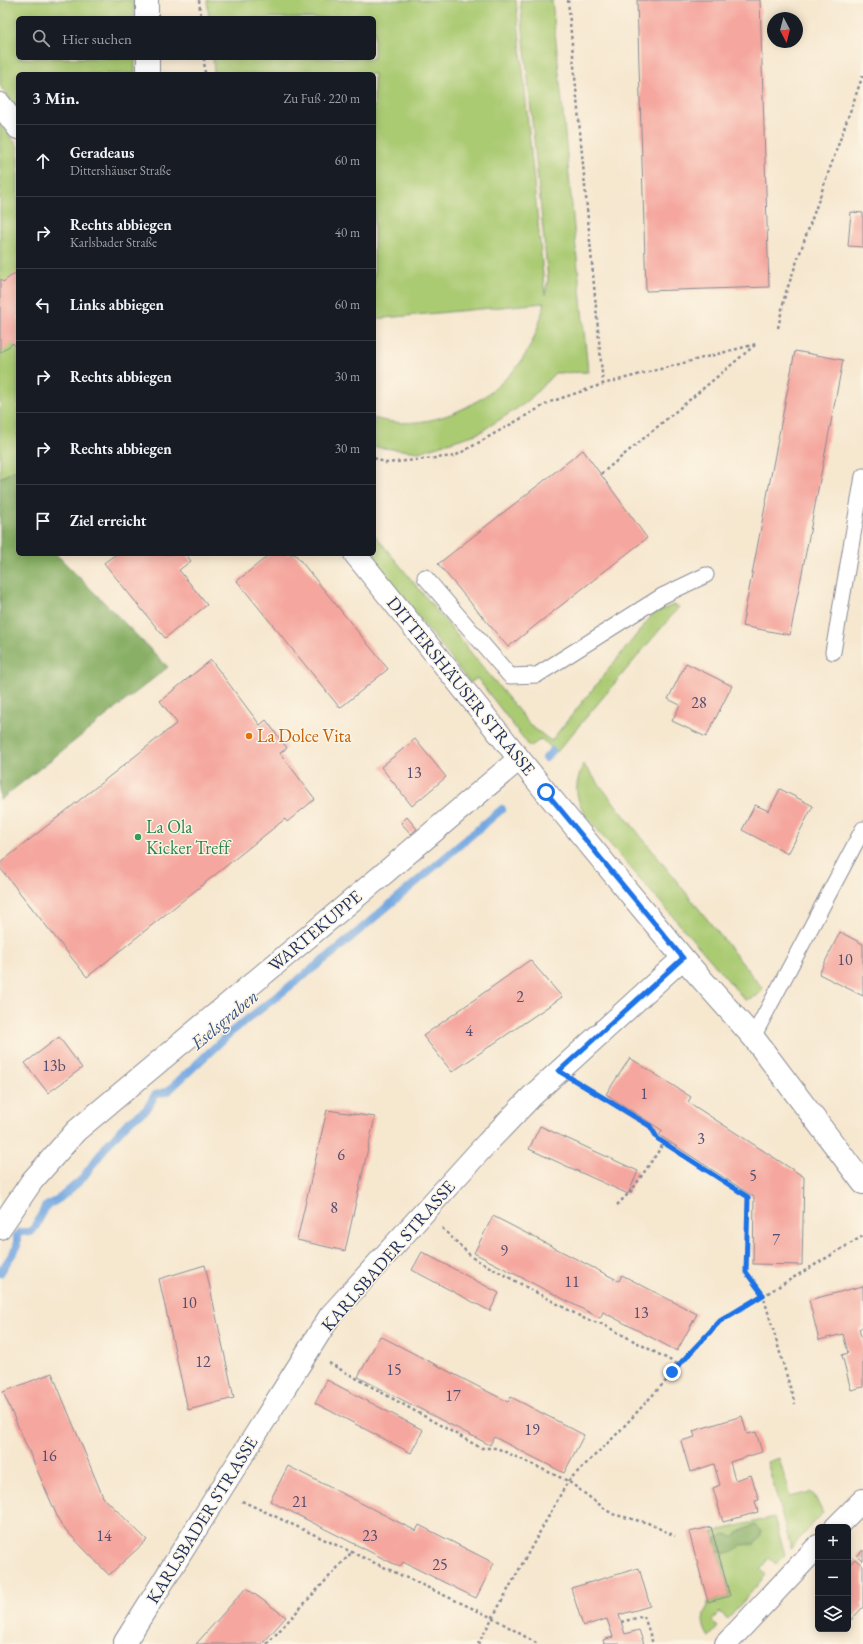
<!DOCTYPE html>
<html lang="de">
<meta charset="utf-8">
<style>
:root{--surface:#171b24;--page:#242831;--text:#f1f3f6;--muted:#9ea1a6;--line:#363941}
body{margin:0;font-family:"EB Garamond",serif;background:var(--page);color:var(--text)}
.controls{position:absolute;right:12px;bottom:12px;display:grid;overflow:hidden;border-radius:6px;box-shadow:0 2px 10px #0003}
.controls button{width:36px;height:36px;display:grid;place-items:center;padding:0;border:0;border-bottom:1px solid var(--line);background:var(--surface);color:var(--text);font:20px sans-serif}
.compass{position:absolute;left:767px;top:12px;width:36px;height:36px;border-radius:50%;background:var(--surface);box-shadow:0 2px 10px #0003;rotate:173deg}
.stop{position:absolute;width:12px;height:12px;margin:-9px;border:3px solid #1a73e8;border-radius:50%;background:#fff}
.stop.end{background:#1a73e8;border-color:#fff;box-shadow:0 1px 4px #0008}
.list{margin:0;padding:0;list-style:none}
h2{display:flex;justify-content:space-between;align-items:center;height:52px;margin:0;padding:0 16px;font-size:17px}
h2 small{font-size:13px;font-weight:400;color:var(--muted)}
.list li{display:grid;grid-template-columns:26px 1fr auto;gap:12px;align-items:center;box-sizing:border-box;height:72px;padding:0 16px;border-top:1px solid var(--line)}
.list b{display:block;font-size:15px;white-space:nowrap}
.list p{margin:0;font-size:13px;white-space:nowrap;color:var(--muted)}
.list em{font-size:13px;font-style:normal;color:var(--muted)}
.icon{flex:none;width:22px;height:22px;fill:none;stroke:currentColor;stroke-width:2;stroke-linecap:round;stroke-linejoin:round}
.map{position:relative;flex:none;width:863px;height:1644px;overflow:hidden}
.search{position:absolute;background:var(--surface);box-shadow:0 2px 10px #0003;left:16px;top:16px;width:360px;height:44px;display:flex;align-items:center;gap:10px;box-sizing:border-box;padding:0 14px;border-radius:6px;color:var(--muted);font-size:15px}
.panel{position:absolute;background:var(--surface);box-shadow:0 2px 10px #0003;left:16px;top:72px;width:360px;height:484px;border-radius:6px}
.map>svg:first-child{display:block}
</style>
<div class="map">
<svg width="863" height="1644" viewBox="0 0 863 1644">
<rect width="100%" height="100%" fill="#fcf5e5"/>
<filter id="ink" filterUnits="userSpaceOnUse"><feTurbulence type="fractalNoise" baseFrequency=".025" numOctaves="2"/><feDisplacementMap in="SourceGraphic" scale="8" xChannelSelector="R" yChannelSelector="G"/><feConvolveMatrix kernelMatrix="1 2 1 2 8 2 1 2 1" color-interpolation-filters="sRGB"/></filter>
<filter id="wash" filterUnits="userSpaceOnUse"><feTurbulence type="fractalNoise" baseFrequency=".012" numOctaves="4" result="noise"/><feDisplacementMap in="SourceGraphic" scale="16" xChannelSelector="R" yChannelSelector="G"/><feGaussianBlur stdDeviation="0.9" result="paint"/><feColorMatrix in="noise" values="0 0 0 0 0 0 0 0 0 0 0 0 0 0 0 0 0 1.4 0 .05"/><feComposite in="paint" operator="in"/></filter>
<g filter="url(#wash)">
<rect width="100%" height="100%" fill="#f6e7cf"/>
<!-- green -->
<path fill="#abcb73" stroke="#637d68" d="M0,0H134V18H18V58H135V74H18V110L0,86Z
M207,0H516L545,295L548,280L520,0H552L588,372L555,373L527,402L479,433L419,452L374,447V418C422,433 477,410 510,374C514,370 519,365 522,360C533,343 541,323 544,303L374,319V74H214L213,58H374V18H209Z
M0,123L18,147V469L0,478Z
M374,534L531,726L551,741L653,614L673,605L679,607L557,752L541,739L530,747L477,678L470,683L369,554H374Z
M583,764L763,989L757,996L745,1000L584,814C574,792 575,786 583,764Z
M779,1458L790,1497L810,1492L814,1495L823,1513L791,1548L767,1462Z
M774,1517L785,1555L776,1564L769,1558L760,1569L766,1575L728,1619L720,1612L712,1621L718,1627L709,1637C704,1630 701,1620 705,1611C707,1608 708,1607 708,1602L730,1596L713,1532Z"/>
<!-- forest -->
<path fill="#88af65" stroke="#526f62" d="M18,469V554H56L168,667L0,800V478Z
M755,1525L761,1531V1536L755,1544L741,1545C733,1555 724,1556 714,1548L716,1538L725,1534L734,1536L740,1531Z"/>
<g fill="none" stroke-linecap="round" stroke-linejoin="round">
<!-- stream -->
<path stroke="#75a8e1" stroke-width="8" d="M546,758L552,751
M0,1273L17,1247V1235L21,1232H30L36,1226L45,1207L60,1198L81,1180L108,1144L128,1122L146,1110L155,1095L168,1091L231,1032L334,952L502,809"/>
</g>
<g id="blocks">
<!-- building -->
<path fill="#f5a79f" d="M637,0H760L769,287L646,291Z
M851,212L863,213V247L848,246Z
M18,271V350L13,343L0,353V279L3,282Z
M795,351L843,360L790,635L742,626Z
M583,450L647,538L508,647L438,564Z
M116,554H186L191,561L179,570L207,605L165,638L104,563Z
M270,554H295L388,669L340,708L237,581Z
M211,660L260,725L266,720L287,748L280,753L315,799L287,822L285,819L87,977L0,868V863L177,723L160,701Z
M686,663L732,686L706,737L672,721L680,705L668,699Z
M415,739L446,777L412,806L381,767Z
M780,789L813,806L788,854L742,830L755,805L769,811Z
M407,817L417,829L411,834L401,823Z
M840,932L863,944V996L819,974Z
M530,960L562,997L452,1072L423,1036Z
M59,1037L82,1068L48,1093L25,1063Z
M630,1058L691,1097L688,1102L804,1177L802,1265L753,1264L754,1197L659,1135L663,1131L606,1094Z
M327,1110L375,1117L345,1251L297,1240Z
M540,1126L638,1171L628,1194L529,1149Z
M493,1216L619,1281L622,1275L697,1314L677,1351L603,1312L600,1318L474,1253Z
M422,1252L499,1293L490,1311L412,1270Z
M205,1265L234,1398L188,1410L159,1279Z
M863,1286V1327L859,1329L863,1344V1387L851,1390L842,1355L848,1353L843,1334L819,1340L809,1300Z
M380,1336L508,1402L511,1397L584,1435L564,1473L494,1437L490,1445L358,1377Z
M52,1373L103,1497L147,1540L109,1575L61,1525L3,1392Z
M327,1380L423,1430L411,1453L315,1403Z
M742,1416L747,1434L756,1432L762,1452L730,1462L735,1480L751,1475L759,1500L755,1501L758,1512L723,1522L713,1488L720,1485L714,1464L690,1472L681,1441L695,1437L693,1431Z
M288,1466L416,1531L419,1525L494,1563L476,1598L403,1562L400,1567L270,1501Z
M711,1527L730,1596L708,1602L689,1532Z
M863,1550V1561L857,1556Z
M855,1559L863,1566V1607L851,1620L848,1617V1566Z
M639,1568L650,1606L619,1615L625,1634L639,1630L644,1644H604L603,1640L613,1637L607,1619L583,1626L571,1588Z
M246,1588L286,1617L262,1644H196Z"/>
</g>
</g>
<g filter="url(#ink)">
<use href="#blocks" fill-opacity="0" stroke="#888b96" stroke-width="1"/>
<g fill="none" stroke-linecap="round" stroke-linejoin="round">
<!-- service casing -->
<g stroke="#888b96" stroke-width="17">
<path id="service" d="M425,577L510,676L537,675L662,596L706,575
M833,652L863,476
M753,1037L863,829"/>
</g>
<!-- minor casing -->
<g stroke="#888b96" stroke-width="24">
<path id="minor" d="M147,0V18
M148,74V58
M0,104L18,128
M355,554L546,792L683,958L753,1037L863,1183
M0,1228L32,1181L76,1131L374,882L519,759
M836,1527L863,1500
M125,1644V1642L330,1316L487,1143L532,1096L683,958
M726,1644L818,1546"/>
</g>
<!-- path -->
<path stroke="#888b96" stroke-width="2.5" stroke-dasharray="3 3" stroke-linecap="butt" d="M199,0L201,18
M568,0L603,384L756,344
M204,58L205,74
M778,328L785,295L863,75
M374,458L386,463L455,456L550,402L603,384
M601,474L755,345
M580,1084L650,1126L658,1139L748,1197L746,1272L763,1295L795,1404
M617,1205L632,1190L664,1143
M442,1228L473,1258L587,1320L602,1324L679,1365
M329,1363L481,1448H497L568,1481L612,1514L648,1523L675,1536
M242,1501L493,1618L538,1644
M621,1622L644,1616L653,1644
M267,1644L352,1552
M478,1644L568,1481L615,1436L721,1321L863,1236"/>
<!-- service -->
<use href="#service" stroke="#fff" stroke-width="15"/>
<!-- minor -->
<use href="#minor" stroke="#fff" stroke-width="22"/>
</g>
</g>
<g fill="none" stroke-linecap="round" stroke-linejoin="round" filter="url(#ink)">
<!-- route -->
<path stroke="#1a73e8" stroke-width="5" d="M546,792L683,958L559,1071L650,1126L658,1139L748,1197L746,1272L763,1295L720,1321L672,1372"/>
</g>
<!-- markers -->
<circle fill="#e8710a" stroke="#fcf5e5" stroke-width="1.5" cx="249" cy="736" r="4"/>
<circle fill="#2e9e5b" stroke="#fcf5e5" stroke-width="1.5" cx="138" cy="837" r="4"/>
<g text-anchor="middle" stroke-width="3" stroke-linejoin="round" paint-order="stroke">
<!-- number labels -->
<g font-size="16" fill="#524d6e">
<text x="699" y="708">28</text>
<text x="414" y="778">13</text>
<text x="845" y="965">10</text>
<text x="520" y="1002">2</text>
<text x="469" y="1036">4</text>
<text x="54" y="1071">13b</text>
<text x="644" y="1099">1</text>
<text x="701" y="1144">3</text>
<text x="341" y="1160">6</text>
<text x="753" y="1181">5</text>
<text x="334" y="1213">8</text>
<text x="776" y="1245">7</text>
<text x="504" y="1256">9</text>
<text x="572" y="1287">11</text>
<text x="189" y="1308">10</text>
<text x="641" y="1318">13</text>
<text x="203" y="1367">12</text>
<text x="394" y="1375">15</text>
<text x="453" y="1401">17</text>
<text x="532" y="1435">19</text>
<text x="49" y="1461">16</text>
<text x="300" y="1507">21</text>
<text x="104" y="1541">14</text>
<text x="370" y="1541">23</text>
<text x="440" y="1570">25</text>
</g>
<!-- street labels -->
<g font-size="18" fill="#1b2f5e" stroke="#fcf5e5">
<text transform="translate(461 686) rotate(51)" y="6">DITTERSHÄUSER STRASSE</text>
<text transform="translate(315 931) rotate(-40)" y="6">WARTEKUPPE</text>
<text transform="translate(388 1256) rotate(-49)" y="6">KARLSBADER STRASSE</text>
<text transform="translate(202 1520) rotate(-58)" y="6">KARLSBADER STRASSE</text>
</g>
<!-- food labels -->
<g font-size="18" fill="#c56008" stroke="#fcf5e5" text-anchor="start">
<text x="257" y="742">La Dolce Vita</text>
</g>
<!-- leisure labels -->
<g font-size="18" fill="#27864d" stroke="#fcf5e5" text-anchor="start">
<text x="146" y="833">La Ola<tspan x="146" dy="21">Kicker Treff</tspan></text>
</g>
<!-- water labels -->
<g font-size="19" font-style="italic" fill="#365385" stroke="#fcf5e5">
<text transform="translate(224 1019) rotate(-40)" y="7">Eselsgraben</text>
</g>
</g>
</svg>
<div class="controls">
<button>+</button>
<button>−</button>
<button><svg class="icon" aria-label="layers" viewBox="0 0 24 24"><path d="M12 4l9 5-9 5-9-5zM3 14l9 5 9-5"/></svg></button>
</div>
<svg class="compass" viewBox="-18 -18 36 36"><path d="M0-13l5 13h-10z" fill="#e53935"/><path d="M0 13l5-13h-10z" fill="#9ea1a6"/></svg>
<div class="stop" style="left:546px;top:792px"></div>
<div class="stop end" style="left:672px;top:1372px"></div>
<div class="search"><svg class="icon" aria-label="search" viewBox="0 0 24 24"><circle cx="10" cy="10" r="6"/><path d="M15 15l6 6"/></svg>Hier suchen</div>
<section class="panel">
<h2>3 Min.<small>Zu Fuß · 220 m</small></h2>
<ul class="list">
<li><svg class="icon" aria-label="ahead" viewBox="0 0 24 24"><path d="M12 20V5M6 11l6-6 6 6"/></svg><div><b>Geradeaus</b><p>Dittershäuser Straße</p></div><em>60 m</em></li>
<li><svg class="icon" aria-label="right" viewBox="0 0 24 24"><path d="M7 20v-9h11M14 6l5 5-5 5"/></svg><div><b>Rechts abbiegen</b><p>Karlsbader Straße</p></div><em>40 m</em></li>
<li><svg class="icon" aria-label="left" viewBox="0 0 24 24"><path d="M17 20v-9H6M10 6l-5 5 5 5"/></svg><div><b>Links abbiegen</b></div><em>60 m</em></li>
<li><svg class="icon" aria-label="right" viewBox="0 0 24 24"><path d="M7 20v-9h11M14 6l5 5-5 5"/></svg><div><b>Rechts abbiegen</b></div><em>30 m</em></li>
<li><svg class="icon" aria-label="right" viewBox="0 0 24 24"><path d="M7 20v-9h11M14 6l5 5-5 5"/></svg><div><b>Rechts abbiegen</b></div><em>30 m</em></li>
<li><svg class="icon" aria-label="arrive" viewBox="0 0 24 24"><path d="M6 21V4h12l-3 4 3 4H6"/></svg><div><b>Ziel erreicht</b></div></li>
</ul>
</section>
</div>
